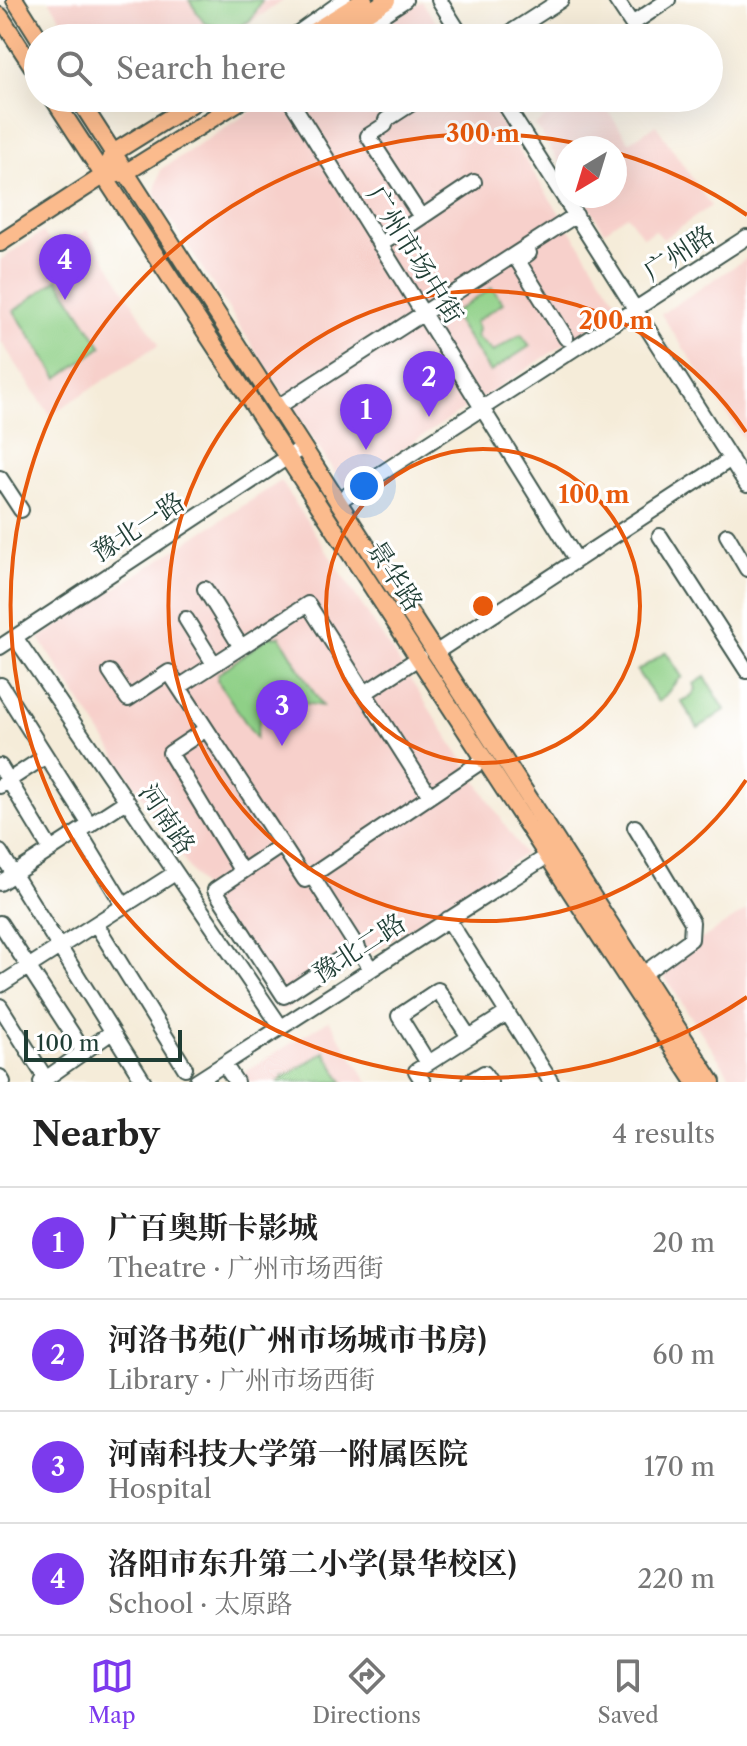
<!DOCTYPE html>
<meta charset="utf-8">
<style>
:root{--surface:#fff;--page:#f6f6f6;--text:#222;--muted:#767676;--line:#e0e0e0;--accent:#7c3aed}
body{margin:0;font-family:"Libre Caslon Text","Noto Serif SC",serif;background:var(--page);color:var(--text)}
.compass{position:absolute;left:555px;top:136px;width:72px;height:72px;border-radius:50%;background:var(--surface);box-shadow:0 8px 32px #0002;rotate:218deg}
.scale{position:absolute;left:24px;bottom:20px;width:158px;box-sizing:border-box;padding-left:8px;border:4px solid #1f3d34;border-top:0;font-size:22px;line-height:28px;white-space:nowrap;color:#1f3d34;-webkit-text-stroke:6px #fff;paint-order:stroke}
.you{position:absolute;left:364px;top:486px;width:28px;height:28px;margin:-20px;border:6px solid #fff;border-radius:50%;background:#1a73e8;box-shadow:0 0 0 12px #1a73e833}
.badge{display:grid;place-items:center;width:52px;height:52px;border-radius:50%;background:var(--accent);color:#fff;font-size:26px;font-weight:700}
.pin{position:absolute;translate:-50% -66px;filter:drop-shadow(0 2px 4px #0008)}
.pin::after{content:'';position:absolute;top:42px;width:28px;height:24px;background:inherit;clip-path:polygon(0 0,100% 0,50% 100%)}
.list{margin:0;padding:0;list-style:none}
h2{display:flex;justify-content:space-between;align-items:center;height:104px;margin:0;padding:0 32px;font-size:34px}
h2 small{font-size:26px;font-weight:400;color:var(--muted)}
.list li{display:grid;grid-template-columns:52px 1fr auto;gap:24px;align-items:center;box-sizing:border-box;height:112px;padding:0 32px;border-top:2px solid var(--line)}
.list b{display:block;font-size:30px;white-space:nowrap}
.list p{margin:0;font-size:26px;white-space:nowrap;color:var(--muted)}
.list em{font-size:26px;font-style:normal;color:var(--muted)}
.icon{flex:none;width:44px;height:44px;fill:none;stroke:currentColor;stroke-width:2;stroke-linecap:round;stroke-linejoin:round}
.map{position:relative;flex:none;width:747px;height:1082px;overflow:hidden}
.search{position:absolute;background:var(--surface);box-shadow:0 8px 32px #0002;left:24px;right:24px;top:24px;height:88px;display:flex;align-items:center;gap:20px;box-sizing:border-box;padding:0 28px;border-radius:44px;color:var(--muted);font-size:30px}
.sheet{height:552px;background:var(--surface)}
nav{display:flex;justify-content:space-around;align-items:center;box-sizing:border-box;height:112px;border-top:2px solid var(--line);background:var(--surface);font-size:22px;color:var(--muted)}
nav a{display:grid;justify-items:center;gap:4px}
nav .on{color:var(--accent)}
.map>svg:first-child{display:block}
</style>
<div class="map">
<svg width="747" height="1082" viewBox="0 0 747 1082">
<rect width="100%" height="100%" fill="#fff"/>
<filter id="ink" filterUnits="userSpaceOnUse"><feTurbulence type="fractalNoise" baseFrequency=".0125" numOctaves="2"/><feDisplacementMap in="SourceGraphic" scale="16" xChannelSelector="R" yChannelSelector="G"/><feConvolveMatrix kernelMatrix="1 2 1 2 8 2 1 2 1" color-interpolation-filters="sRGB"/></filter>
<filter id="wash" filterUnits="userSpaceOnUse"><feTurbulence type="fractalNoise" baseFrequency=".006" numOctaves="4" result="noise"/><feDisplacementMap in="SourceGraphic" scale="32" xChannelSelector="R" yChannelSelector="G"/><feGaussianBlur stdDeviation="1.8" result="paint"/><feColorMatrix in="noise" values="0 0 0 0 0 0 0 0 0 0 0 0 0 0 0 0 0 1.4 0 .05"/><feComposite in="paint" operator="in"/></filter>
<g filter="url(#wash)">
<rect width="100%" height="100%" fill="#f5ecd9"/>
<!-- built -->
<path fill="#f7d0cb" d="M49,0H284L227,38H74Z
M422,1L446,38H365Z
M272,98H485L621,308L344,487L154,194L161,169Z
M574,98H599L629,142L656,125L711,206L663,239L655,230L643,237L627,215L604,231L582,196H615V148H567V174L535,125Z
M87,230L159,345L50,415L0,340V260L43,232L56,250Z
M747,258V444L661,314Z
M281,481L524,854L282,1011L39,638Z
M747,910V1082H734L658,967Z
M329,1020L368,1082H241L238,1076Z"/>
<!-- green -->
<path fill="#8fd087" stroke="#57865e" stroke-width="2" d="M189,0H262L251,20L232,30L204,23Z
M58,279L102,347L58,378L14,311Z
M492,288L503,303L475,322L478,329L476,337L493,352L521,334L530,346L490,372L452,314Z
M280,636L322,706L283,700L260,718L256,738L217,680L218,674L268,637Z
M666,652L682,677C671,684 669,695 658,702L637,671Z
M705,677L725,710L698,728L681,701L692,696L696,689L694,684Z
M325,1052L343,1082H279L278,1081Z"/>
</g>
<g filter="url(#ink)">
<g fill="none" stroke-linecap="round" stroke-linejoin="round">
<!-- minor casing -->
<g stroke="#3f574d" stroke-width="18">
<path id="minor" d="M439,0L463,38
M616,0L632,24L668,0
M291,38L344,0
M347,38L405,0
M502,38L561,0
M289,98L576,559
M420,98L386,120L385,125L368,136L421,217
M501,98L747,485
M380,245L474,182
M529,253L518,261L566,338
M276,408L576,215
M0,478L21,510
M337,502L747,237
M727,535L747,569
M660,536L747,671
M205,589L241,647
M186,619L214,664
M15,637L281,1027
M0,647L297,451
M435,653L731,459
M110,672L128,699L169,672L305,880L485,759
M1,685L90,825
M179,687L308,604L430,796
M365,693L420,657
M206,729L170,753L242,872
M0,766L51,850
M0,786L46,756
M635,827L692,922L691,939L643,974
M79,832L124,906
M282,845L215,890L284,996L358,947
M0,852L144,1082
M312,876L371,969
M0,883L126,801
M448,919L551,1082
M0,923L84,1052
M96,924L185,1068
M0,985L175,873
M0,1006L46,1079
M428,1063L399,1016L438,990L469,1037
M224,1064L236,1082
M0,1077L3,1082
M41,1082L112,1032
M196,1082L549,855
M423,1082L416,1071L507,1013
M469,1082L484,1073L490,1082"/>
</g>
<!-- major casing -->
<g stroke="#3f574d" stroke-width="20">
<path id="major" d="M15,0L39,38
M0,16L38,75
M303,38L364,0
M328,38L387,0
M53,98L695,1082
M78,98L712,1082
M108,163L113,153L201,98
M0,243L103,176L125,173L245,98"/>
</g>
<!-- minor -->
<use href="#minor" stroke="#fff" stroke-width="14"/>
<!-- major -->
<use href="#major" stroke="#fbbb8d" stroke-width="16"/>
</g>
</g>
<!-- distance rings -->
<g fill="none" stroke="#e8590c" stroke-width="4">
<circle cx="483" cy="606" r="157"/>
<path d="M746 780A315 315 0 1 1 746 432"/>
<path d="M747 997A472 472 0 1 1 593 147M617 153A472 472 0 0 1 747 215"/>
</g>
<g text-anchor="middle" stroke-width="6" stroke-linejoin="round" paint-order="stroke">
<!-- street labels -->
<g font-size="26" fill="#1f3d34" stroke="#fff">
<text transform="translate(679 253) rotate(-33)" y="9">广州路</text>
<text transform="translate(415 255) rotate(58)" y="9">广州市场中街</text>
<text transform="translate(138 527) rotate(-33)" y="9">豫北一路</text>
<text transform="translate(395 576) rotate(57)" y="9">景华路</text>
<text transform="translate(167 819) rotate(56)" y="9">河南路</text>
<text transform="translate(359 948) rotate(-33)" y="9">豫北二路</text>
</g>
</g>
<circle cx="483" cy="606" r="12" fill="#e8590c" stroke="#fff" stroke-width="4"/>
<g font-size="24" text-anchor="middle" font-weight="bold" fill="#e8590c" stroke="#fff" stroke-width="6" stroke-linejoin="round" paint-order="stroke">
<text x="483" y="142">300 m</text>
<text x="616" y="329">200 m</text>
<text x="594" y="503">100 m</text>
</g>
</svg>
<svg class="compass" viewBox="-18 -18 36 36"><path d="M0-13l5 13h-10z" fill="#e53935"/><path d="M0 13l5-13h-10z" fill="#767676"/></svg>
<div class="scale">100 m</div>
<div class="you"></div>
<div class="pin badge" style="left:366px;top:450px">1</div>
<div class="pin badge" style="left:429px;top:417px">2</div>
<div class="pin badge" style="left:282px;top:746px">3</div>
<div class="pin badge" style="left:65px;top:300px">4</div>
<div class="search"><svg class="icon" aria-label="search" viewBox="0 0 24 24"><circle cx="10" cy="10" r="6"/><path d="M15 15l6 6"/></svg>Search here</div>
</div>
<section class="sheet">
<h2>Nearby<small>4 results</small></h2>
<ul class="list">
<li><span class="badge">1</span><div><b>广百奥斯卡影城</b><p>Theatre · 广州市场西街</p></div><em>20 m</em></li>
<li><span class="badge">2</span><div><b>河洛书苑(广州市场城市书房)</b><p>Library · 广州市场西街</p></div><em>60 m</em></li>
<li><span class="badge">3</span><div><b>河南科技大学第一附属医院</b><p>Hospital</p></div><em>170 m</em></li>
<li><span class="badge">4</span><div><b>洛阳市东升第二小学(景华校区)</b><p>School · 太原路</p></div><em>220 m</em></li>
</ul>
</section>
<nav>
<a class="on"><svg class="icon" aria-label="map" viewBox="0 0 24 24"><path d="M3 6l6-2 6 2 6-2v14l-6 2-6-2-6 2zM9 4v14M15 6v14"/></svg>Map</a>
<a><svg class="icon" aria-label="directions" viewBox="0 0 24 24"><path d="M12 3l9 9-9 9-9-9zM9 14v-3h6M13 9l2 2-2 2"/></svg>Directions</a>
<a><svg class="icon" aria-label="saved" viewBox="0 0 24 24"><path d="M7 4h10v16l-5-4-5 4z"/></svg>Saved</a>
</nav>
